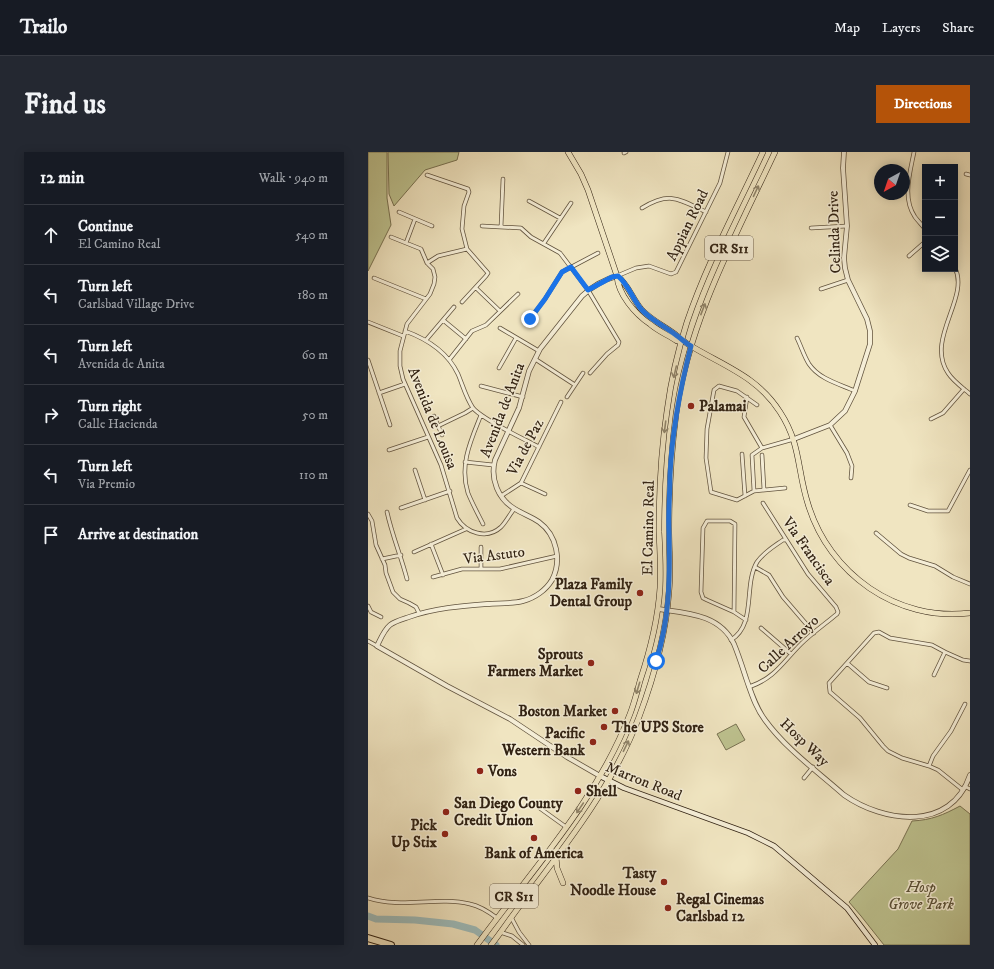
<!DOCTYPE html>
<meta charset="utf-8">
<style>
:root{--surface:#171b24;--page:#242831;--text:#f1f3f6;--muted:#9ea1a6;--line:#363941;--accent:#b45309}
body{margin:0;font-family:"IM FELL DW Pica",serif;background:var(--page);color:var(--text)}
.controls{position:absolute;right:12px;top:12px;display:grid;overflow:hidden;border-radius:0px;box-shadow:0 2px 10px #0003}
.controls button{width:36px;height:36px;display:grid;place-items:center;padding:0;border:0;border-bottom:1px solid var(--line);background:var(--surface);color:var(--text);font:20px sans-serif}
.compass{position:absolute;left:506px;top:12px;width:36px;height:36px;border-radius:50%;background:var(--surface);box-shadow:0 2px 10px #0003;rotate:220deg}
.stop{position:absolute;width:12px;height:12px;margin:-9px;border:3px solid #1a73e8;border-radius:50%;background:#fff}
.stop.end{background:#1a73e8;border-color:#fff;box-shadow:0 1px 4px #0008}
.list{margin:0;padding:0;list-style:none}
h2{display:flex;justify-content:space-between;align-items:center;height:52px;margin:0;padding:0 16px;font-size:17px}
h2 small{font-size:13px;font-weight:400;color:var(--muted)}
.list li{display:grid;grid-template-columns:26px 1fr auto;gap:12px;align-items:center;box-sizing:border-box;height:60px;padding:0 16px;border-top:1px solid var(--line)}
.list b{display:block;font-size:15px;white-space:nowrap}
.list p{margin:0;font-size:13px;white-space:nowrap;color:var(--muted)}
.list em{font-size:13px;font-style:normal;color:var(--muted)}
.icon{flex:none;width:22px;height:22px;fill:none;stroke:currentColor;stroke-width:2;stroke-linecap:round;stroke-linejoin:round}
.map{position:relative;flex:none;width:602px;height:793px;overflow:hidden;border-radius:0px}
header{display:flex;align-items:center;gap:24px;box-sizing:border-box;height:56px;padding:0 20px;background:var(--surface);border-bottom:1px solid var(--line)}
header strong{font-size:19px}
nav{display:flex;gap:22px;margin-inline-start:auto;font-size:14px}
.intro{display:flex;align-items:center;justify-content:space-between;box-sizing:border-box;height:96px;padding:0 24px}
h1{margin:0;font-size:28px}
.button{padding:10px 18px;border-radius:0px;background:var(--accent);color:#fff;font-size:14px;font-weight:700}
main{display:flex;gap:24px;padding:0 24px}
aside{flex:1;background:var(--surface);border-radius:0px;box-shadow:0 2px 10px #0003}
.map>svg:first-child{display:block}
</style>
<header>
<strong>Trailo</strong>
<nav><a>Map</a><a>Layers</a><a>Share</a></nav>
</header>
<div class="intro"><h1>Find us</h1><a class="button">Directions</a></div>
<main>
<aside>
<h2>12 min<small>Walk · 940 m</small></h2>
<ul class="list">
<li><svg class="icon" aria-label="ahead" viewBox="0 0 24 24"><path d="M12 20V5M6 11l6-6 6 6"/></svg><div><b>Continue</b><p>El Camino Real</p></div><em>540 m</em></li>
<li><svg class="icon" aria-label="left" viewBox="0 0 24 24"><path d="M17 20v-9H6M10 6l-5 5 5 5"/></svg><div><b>Turn left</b><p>Carlsbad Village Drive</p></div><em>180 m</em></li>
<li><svg class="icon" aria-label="left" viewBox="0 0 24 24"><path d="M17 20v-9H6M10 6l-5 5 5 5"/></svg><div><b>Turn left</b><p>Avenida de Anita</p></div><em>60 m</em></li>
<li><svg class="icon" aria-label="right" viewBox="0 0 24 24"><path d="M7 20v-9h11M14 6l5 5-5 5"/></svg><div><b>Turn right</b><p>Calle Hacienda</p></div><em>50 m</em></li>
<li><svg class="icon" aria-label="left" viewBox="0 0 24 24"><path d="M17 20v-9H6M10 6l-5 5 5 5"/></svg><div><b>Turn left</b><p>Via Premio</p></div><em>110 m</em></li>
<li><svg class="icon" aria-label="arrive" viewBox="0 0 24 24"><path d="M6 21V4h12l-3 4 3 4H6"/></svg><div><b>Arrive at destination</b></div></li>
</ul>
</aside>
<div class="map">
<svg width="602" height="793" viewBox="0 0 602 793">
<rect width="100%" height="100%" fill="#f0e5c1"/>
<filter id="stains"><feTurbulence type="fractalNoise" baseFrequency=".005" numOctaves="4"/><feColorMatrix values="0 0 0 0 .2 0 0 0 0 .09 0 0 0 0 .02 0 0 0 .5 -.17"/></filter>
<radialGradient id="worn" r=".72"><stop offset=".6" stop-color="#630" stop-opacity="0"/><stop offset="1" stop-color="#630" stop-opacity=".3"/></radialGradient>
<!-- green -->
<path fill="#bec390" stroke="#787252" d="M0,0H19V46L23,73L0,119Z
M20,0H91L89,8L57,18L26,54L21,42Z
M368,572L377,588L358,598L349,582Z
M592,654L602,662V793H516L493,764L481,750L530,697L544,669C564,668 575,663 592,654Z"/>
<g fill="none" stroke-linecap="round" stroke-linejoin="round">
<!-- river -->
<path stroke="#9ebdbd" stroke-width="7" d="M0,764L8,767L47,768L85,772L107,778L128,793"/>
<!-- minor casing -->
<g stroke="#61533e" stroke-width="4.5">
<path id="minor" d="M546,0C542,21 534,46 547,65C550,69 554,73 557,77
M256,1L258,0
M598,22L602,23
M59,23L100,37L101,40L96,54L94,77L99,97
M161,49L192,66
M274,56C302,39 311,47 338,60
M31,60L64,74
M114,74L153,76L163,85L192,101L220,138L251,190L250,193L239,202L222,221
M133,75L135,27
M443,76L479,74
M23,85L53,97L59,111L65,117L67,125L66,132L62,142L39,172L32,199V214L35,227L73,313L89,366C98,381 119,388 133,375C138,370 142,362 146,357
M38,91L47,67
M176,91L203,51
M541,104L557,90
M59,111L70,104L99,97
M587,116C602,146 557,187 580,221C585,229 595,236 602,242
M249,124L268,116L281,114L303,122L308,120L352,31L360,0
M6,126L58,147
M108,136L132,159
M453,137L480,128
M94,150L118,124L120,121L99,97
M162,167L177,147L194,120L230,101
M75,168L98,187
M0,170L35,184
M132,176L171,199
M37,179C59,187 80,201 90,222C95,234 98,246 105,256C115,268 156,287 171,295
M429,186C433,194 436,204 441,212C451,227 471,232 487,239
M58,188L86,155
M167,207L207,233
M0,208L22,273
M81,208L104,179L118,173L150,142
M131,216L148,186
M113,234L155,245
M11,241L37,232
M199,245L215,221
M379,245L376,265L394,296L426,287
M389,253L369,239L351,234L346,238L339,277L338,306L343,340L369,348L386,339L417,336
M113,263C103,288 91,313 100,341C104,351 110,362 115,372
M66,264L74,283
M563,267L575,261L596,237
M462,273L479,301L484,314L483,326
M70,274L97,261L105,256
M21,298L60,285
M374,302L377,344
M394,303L396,338
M97,310L125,313
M47,318L57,348
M153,331L177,342
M386,339L384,303L394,296
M133,344L153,331L193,250
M542,353L560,359H580L602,318
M33,356L82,339
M19,360C24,383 33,404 39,427
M0,362L4,369L8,393L17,413L18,421L25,440L32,447L41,451L48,455L51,461
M339,369H362L367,372L366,460L339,448L335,446L333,440L335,376Z
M508,381L533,402L541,406L567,414L585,425L602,432
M63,392L75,423
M46,400L98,377
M14,407L33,403
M387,415L401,423L415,445L446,481
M113,417V395
M65,425L94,417H132L189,404
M0,454L3,460L13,465
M366,460L378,468
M393,476L423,502
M363,488C389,472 375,434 389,410C396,400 405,395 415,388H418
M0,489L9,494
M577,500L564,493L522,486L511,480L506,481L461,531L462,540L492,566L515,594L520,599L534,606L561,614L570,618L595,638
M479,511L501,530L519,536
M566,523L577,500L595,508L602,509
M381,535C407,526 414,511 433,492C444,481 457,472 469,462L470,460L468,455L440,422L395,351
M561,614L565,604L583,579L597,552
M436,626L445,615
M598,635L602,637
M166,652L198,675
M0,746C33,757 69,744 102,752C112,754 121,760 129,766
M143,765L151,780L161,793
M132,780L144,784L155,793"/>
</g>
<!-- tertiary casing -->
<g stroke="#61533e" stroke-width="5.5">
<path id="tertiary" d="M426,287L462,273L477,259L487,239L502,192V179L499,167L480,128L477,116L476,106L479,74L475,16L476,0
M290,457C318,461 352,462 366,492C371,504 375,517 379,529C384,543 388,556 397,568C418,597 449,619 476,643C516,671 583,680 602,623
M232,624L199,605L142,567L79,534L9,494C13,486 16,478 22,473C27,469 35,467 41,465C67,456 93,454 119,452C131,451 144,452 155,449C167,446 178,438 184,428C194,409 189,383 171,370C164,365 155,362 147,357C130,347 122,327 127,308L151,256L161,219L172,197L214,144C223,135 237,127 249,124"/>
</g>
<!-- secondary casing -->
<g stroke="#312213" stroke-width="6">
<path id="secondary" d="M232,624L256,636L380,681L406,694L479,756L507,793"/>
</g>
<!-- primary casing -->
<g stroke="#312213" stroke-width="6">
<path id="primary" d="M200,0L213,22L220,38L249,124C250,142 267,162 282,172C290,179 300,183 309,189H314
M249,124C260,132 264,146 273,157C284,169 295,173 308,183C313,186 317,191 323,194C356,214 390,225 412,260C433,292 429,318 440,352C461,422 529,470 602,461
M188,705L189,716L195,731
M109,793C163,719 229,649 262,562C266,552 269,540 272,529C282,499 290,468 292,436C293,417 292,399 291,380C291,340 293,299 299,259C303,229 310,198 319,170C339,111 369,56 395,0
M123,793C134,779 143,765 154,751C198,693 245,634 271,565C286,525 298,482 301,439C303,419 301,399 301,378C301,340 303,301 308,262C321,168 367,85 407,0"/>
</g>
<!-- motorway casing -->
<g stroke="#312213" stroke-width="8">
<path id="motorway" d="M0,786L23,793"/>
</g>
<!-- minor -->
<use href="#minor" stroke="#f5eed7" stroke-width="3"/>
<!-- tertiary -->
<use href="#tertiary" stroke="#f5eed7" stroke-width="4"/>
<!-- secondary -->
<use href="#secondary" stroke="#f5eed7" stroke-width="4.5"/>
<!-- primary -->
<use href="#primary" stroke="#f0e5c1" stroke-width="5"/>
<!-- motorway -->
<use href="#motorway" stroke="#f0e5c1" stroke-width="6"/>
</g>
<!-- one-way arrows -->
<defs><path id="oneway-shaft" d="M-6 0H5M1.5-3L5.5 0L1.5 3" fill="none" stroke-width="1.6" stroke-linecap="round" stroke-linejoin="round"/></defs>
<g stroke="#90846a">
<use href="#oneway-shaft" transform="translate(388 39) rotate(-65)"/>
<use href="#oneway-shaft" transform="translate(335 157) rotate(-69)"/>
<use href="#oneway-shaft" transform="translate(307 220) rotate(103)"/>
<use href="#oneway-shaft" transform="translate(297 275) rotate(97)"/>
<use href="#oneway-shaft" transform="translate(270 536) rotate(107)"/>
<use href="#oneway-shaft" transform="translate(258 594) rotate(-64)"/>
<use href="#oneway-shaft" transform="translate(212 656) rotate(124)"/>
</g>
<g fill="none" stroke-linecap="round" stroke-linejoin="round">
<!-- route -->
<path stroke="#1a73e8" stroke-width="5" d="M162,167L177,147L194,120L203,115L220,138L244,125L250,124C260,132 264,146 273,157C284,169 295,173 308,183C313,186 317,191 323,194C312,237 304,279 302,323C302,342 300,361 301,380C302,424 302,467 288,509"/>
</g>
<!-- markers -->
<g fill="#8f2418" stroke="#f5eed7" stroke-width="1.5">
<circle cx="323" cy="254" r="4"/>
<circle cx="272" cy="441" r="4"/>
<circle cx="223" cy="511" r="4"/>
<circle cx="247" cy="559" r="4"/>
<circle cx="236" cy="575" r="4"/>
<circle cx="225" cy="590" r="4"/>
<circle cx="112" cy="619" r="4"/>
<circle cx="210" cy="639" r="4"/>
<circle cx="78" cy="660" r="4"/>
<circle cx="77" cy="682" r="4"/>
<circle cx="166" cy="686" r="4"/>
<circle cx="296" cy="730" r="4"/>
<circle cx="300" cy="756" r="4"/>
</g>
<g text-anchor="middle" stroke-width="3" stroke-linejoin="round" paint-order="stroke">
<!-- shield labels -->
<g fill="#f5eed7" stroke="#6c5f4e" stroke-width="1">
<rect x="337" y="84" width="48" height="24" rx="3"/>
<rect x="122" y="732" width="48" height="24" rx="3"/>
</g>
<g font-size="14" font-weight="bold" fill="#312213">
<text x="361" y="101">CR S11</text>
<text x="146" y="749">CR S11</text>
</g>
<!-- street labels -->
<g font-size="15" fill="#312213" stroke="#f5eed7">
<text transform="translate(319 73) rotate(-64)" y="5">Appian Road</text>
<text transform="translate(466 80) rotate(-92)" y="5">Celinda Drive</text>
<text transform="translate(134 258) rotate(-69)" y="5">Avenida de Anita</text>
<text transform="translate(65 266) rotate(68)" y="5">Avenida de Louisa</text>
<text transform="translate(157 295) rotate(-62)" y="5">Via de Paz</text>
<text transform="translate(280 376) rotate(-89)" y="5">El Camino Real</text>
<text transform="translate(441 399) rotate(55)" y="5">Via Francisca</text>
<text transform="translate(126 403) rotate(-7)" y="5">Via Astuto</text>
<text transform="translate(420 492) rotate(-43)" y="5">Calle Arroyo</text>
<text transform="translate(437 590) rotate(44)" y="5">Hosp Way</text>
<text transform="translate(276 629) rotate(22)" y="5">Marron Road</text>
</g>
<!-- poi labels -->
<g font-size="15" font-weight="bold" fill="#312213" stroke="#f5eed7" text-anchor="start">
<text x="331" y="259">Palamai</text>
<text x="264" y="437" text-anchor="end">Plaza Family<tspan x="264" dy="17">Dental Group</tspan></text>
<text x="215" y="507" text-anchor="end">Sprouts<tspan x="215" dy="17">Farmers Market</tspan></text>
<text x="239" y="564" text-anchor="end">Boston Market</text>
<text x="244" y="580">The UPS Store</text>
<text x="217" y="586" text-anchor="end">Pacific<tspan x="217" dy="17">Western Bank</tspan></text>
<text x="120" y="624">Vons</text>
<text x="218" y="644">Shell</text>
<text x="86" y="656">San Diego County<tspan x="86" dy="17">Credit Union</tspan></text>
<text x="69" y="678" text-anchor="end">Pick<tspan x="69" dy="17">Up Stix</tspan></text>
<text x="166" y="706" text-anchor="middle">Bank of America</text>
<text x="288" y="726" text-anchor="end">Tasty<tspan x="288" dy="17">Noodle House</tspan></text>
<text x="308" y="752">Regal Cinemas<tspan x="308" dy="17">Carlsbad 12</tspan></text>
</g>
<!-- park labels -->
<g font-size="15" font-style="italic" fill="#5b5238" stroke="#f5eed7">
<text x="553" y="740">Hosp<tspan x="553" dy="17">Grove Park</tspan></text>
</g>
</g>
<rect width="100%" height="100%" filter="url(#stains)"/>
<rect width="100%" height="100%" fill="url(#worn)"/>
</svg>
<div class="controls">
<button>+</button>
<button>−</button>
<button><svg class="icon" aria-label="layers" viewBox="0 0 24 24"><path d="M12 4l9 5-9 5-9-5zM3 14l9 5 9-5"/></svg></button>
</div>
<svg class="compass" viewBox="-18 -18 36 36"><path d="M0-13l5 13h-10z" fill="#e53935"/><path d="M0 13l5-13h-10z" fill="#9ea1a6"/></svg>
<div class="stop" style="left:288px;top:509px"></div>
<div class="stop end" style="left:162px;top:167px"></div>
</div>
</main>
